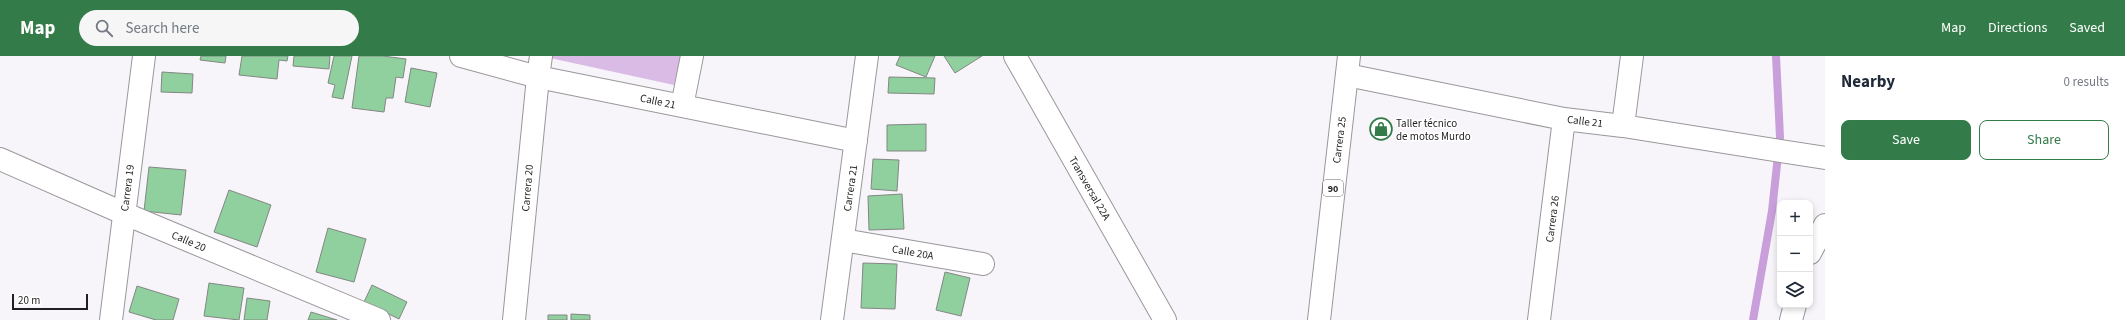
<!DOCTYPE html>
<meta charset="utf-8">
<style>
:root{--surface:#fff;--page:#f6f6f7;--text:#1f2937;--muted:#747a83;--line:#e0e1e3;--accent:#337b48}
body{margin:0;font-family:"Source Sans 3",sans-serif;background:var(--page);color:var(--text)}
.controls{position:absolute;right:12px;bottom:12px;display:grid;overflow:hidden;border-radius:8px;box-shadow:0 2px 6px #0003}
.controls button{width:36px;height:36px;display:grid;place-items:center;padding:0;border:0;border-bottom:1px solid var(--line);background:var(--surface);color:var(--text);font:20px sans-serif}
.scale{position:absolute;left:12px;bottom:10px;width:76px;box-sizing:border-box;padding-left:4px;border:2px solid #201f21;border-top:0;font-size:11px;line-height:14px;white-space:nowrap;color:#201f21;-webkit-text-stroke:3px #fff;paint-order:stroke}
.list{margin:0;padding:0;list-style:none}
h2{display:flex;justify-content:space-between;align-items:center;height:52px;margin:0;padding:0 16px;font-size:17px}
h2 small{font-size:13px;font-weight:400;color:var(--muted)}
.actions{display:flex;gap:8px;padding:12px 16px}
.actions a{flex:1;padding:9px 0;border:1px solid var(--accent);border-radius:8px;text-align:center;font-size:14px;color:var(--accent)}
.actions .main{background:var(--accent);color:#fff}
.icon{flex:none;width:22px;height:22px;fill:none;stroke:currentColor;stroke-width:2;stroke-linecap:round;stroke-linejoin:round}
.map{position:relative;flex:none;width:1825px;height:264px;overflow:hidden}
header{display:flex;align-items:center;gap:24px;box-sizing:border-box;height:56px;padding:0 20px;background:var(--accent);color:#fff}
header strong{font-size:19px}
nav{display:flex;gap:22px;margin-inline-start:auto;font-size:14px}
.search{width:280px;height:36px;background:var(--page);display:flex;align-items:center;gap:10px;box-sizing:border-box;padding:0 14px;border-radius:22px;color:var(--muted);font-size:15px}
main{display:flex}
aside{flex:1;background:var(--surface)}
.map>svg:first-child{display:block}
</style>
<header>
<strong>Map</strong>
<div class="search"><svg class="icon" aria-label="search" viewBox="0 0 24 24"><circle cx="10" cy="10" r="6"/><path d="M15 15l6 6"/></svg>Search here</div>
<nav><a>Map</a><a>Directions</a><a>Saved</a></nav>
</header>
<main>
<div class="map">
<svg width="1825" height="264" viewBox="0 0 1825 264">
<rect width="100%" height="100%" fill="#f8f5fa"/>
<!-- garden -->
<path fill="#d9bbe6" d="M551,0H681L674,29L550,2Z"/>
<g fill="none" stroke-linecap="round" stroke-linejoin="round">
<!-- stream -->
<path stroke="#c89fda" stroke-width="8" d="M1753,264L1772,155L1780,81L1776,0"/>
</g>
<!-- building -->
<path fill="#90cf9e" stroke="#828783" d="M201,0H226L225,7L200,4Z
M242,0H288L287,5L279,4L277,23L239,19Z
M294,0H330L329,13L293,10Z
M334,0H352L343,43L332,41L335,29L328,27Z
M359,0H383L406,3L403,22L396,21L393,42H386L384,56L352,52Z
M900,0H935L926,21L896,9Z
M944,0H982L955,17Z
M411,12L437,17L430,51L405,46Z
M162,16L193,18L192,37L161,36Z
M889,21L935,22L934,38L888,37Z
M926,68V95H887V69Z
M873,103L899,104L897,135L871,133Z
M149,111L186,114L181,159L144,155Z
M229,134L271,149L257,191L214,176Z
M902,138L904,173L869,174L868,140Z
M328,172L366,183L354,226L316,216Z
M863,207L897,208L895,253L861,252Z
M945,216L970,222L961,260L936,254Z
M209,227L244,232L239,264L204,260Z
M372,229L407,246L399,263L364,246Z
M137,230L179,243L173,264H156L129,256Z
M247,242L270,245L267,264H244Z
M311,256L337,264H308Z
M571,258L590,259V264H571Z
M548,259H567V264H548Z"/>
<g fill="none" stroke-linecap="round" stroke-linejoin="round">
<!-- street casing -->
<g stroke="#9a979b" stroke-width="24">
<path id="street" d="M461,0L538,21L856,85
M1015,0L1165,264
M1347,19L1564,63L1623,70L1825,102
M682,50L692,0
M1623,70L1632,0
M0,103L123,157L379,264
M843,184L983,208
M1810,197L1825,169
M111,264L144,0
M514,264L538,21L541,0
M832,264L867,0
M1539,264L1564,63
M1791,264L1795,249"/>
</g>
<!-- primary casing -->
<g stroke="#9a979b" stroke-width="24">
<path id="primary" d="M1319,264L1349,0"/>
</g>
<!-- street -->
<use href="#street" stroke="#fff" stroke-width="22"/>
<!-- primary -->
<use href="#primary" stroke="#fff" stroke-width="22"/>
</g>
<!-- icons -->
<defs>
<g id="shop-ring" transform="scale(1.15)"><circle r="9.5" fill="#fff" stroke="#337b48" stroke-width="1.5"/><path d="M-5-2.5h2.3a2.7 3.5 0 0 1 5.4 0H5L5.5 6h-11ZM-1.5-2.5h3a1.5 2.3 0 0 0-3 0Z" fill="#337b48"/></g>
</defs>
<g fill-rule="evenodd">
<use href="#shop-ring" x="1381" y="73"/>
</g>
<g text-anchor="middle" stroke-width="3" stroke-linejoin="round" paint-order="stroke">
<!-- shield labels -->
<rect fill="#fff" stroke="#636264" stroke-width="1" x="1323" y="124" width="20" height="16" rx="3"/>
<g font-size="10" font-weight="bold" fill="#201f21">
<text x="1333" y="136">90</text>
</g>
<!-- street labels -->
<g font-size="11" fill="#201f21" stroke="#fff">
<text transform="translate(658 45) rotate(12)" y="4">Calle 21</text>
<text transform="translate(1585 65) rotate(7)" y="4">Calle 21</text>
<text transform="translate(1339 84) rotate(-83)" y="4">Carrera 25</text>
<text transform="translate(127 132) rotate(-83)" y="4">Carrera 19</text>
<text transform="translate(527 132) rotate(-85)" y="4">Carrera 20</text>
<text transform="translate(850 132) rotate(-82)" y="4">Carrera 21</text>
<text transform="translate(1090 132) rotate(60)" y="4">Transversal 22A</text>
<text transform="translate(1552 163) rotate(-83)" y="4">Carrera 26</text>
<text transform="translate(189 185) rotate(23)" y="4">Calle 20</text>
<text transform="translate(913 196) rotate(10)" y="4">Calle 20A</text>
</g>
<!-- poi labels -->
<g font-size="11" fill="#201f21" stroke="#fff" text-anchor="start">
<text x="1396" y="71">Taller técnico<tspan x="1396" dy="13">de motos Murdo</tspan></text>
</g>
</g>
</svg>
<div class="controls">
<button>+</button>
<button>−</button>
<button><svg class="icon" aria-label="layers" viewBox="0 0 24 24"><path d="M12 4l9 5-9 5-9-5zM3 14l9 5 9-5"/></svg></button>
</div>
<div class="scale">20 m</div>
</div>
<aside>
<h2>Nearby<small>0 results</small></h2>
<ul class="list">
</ul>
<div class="actions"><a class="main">Save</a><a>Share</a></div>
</aside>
</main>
